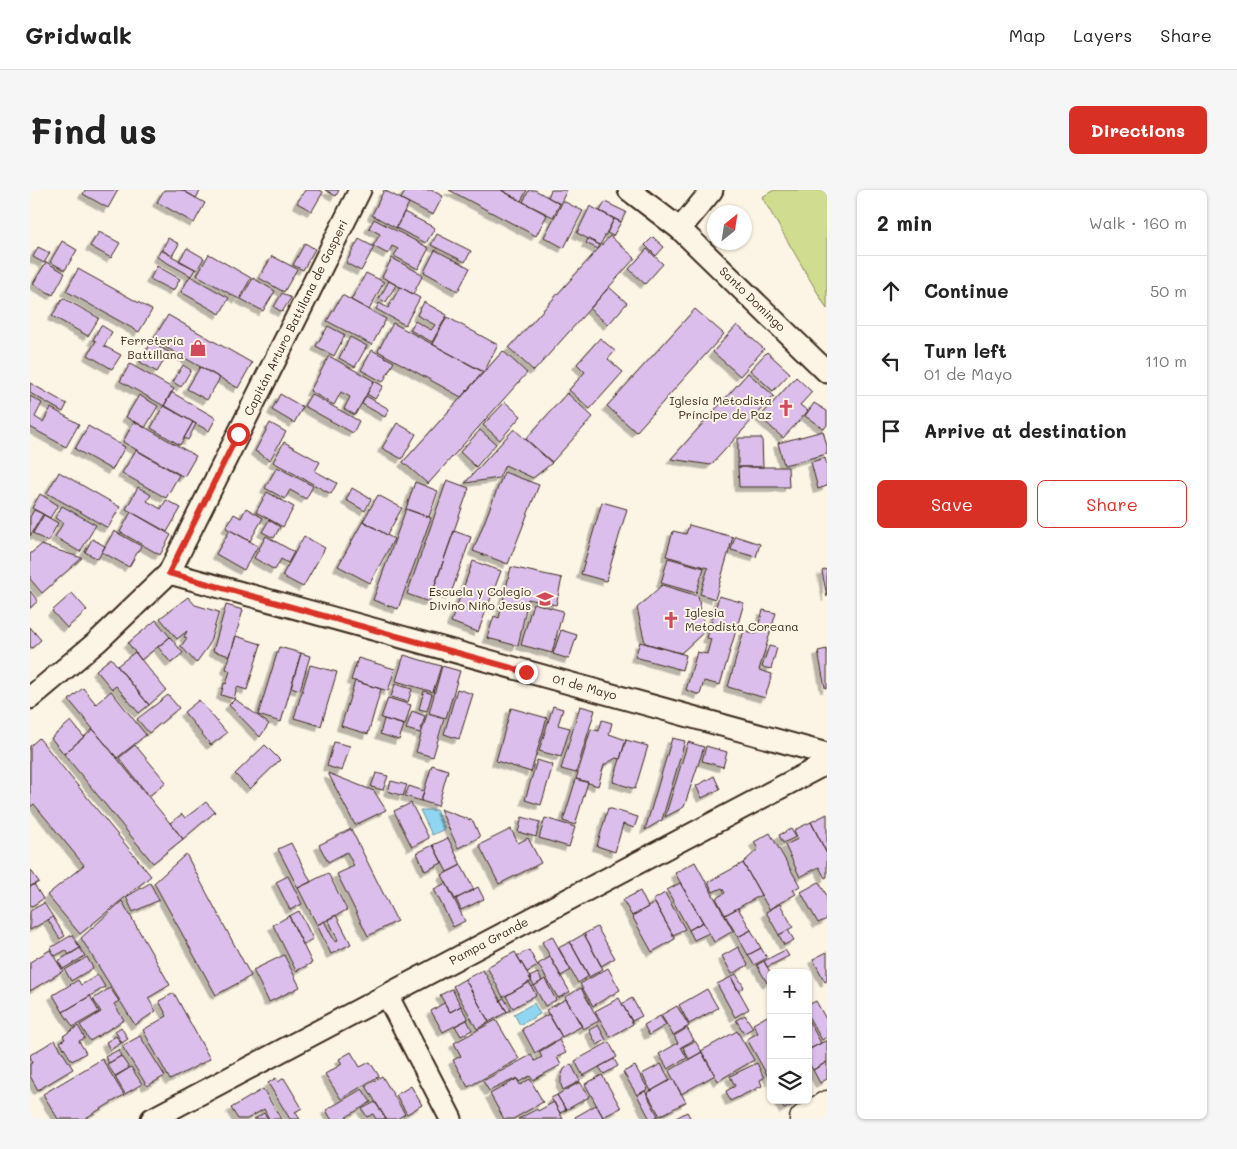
<!DOCTYPE html>
<meta charset="utf-8">
<style>
:root{--surface:#fff;--page:#f6f6f6;--text:#222;--muted:#767676;--line:#e0e0e0;--accent:#d93025}
body{margin:0;font-family:Mali,sans-serif;background:var(--page);color:var(--text)}
.controls{position:absolute;right:15px;bottom:15px;display:grid;overflow:hidden;border-radius:8px;box-shadow:0 1px 4px #0004}
.controls button{width:45px;height:45px;display:grid;place-items:center;padding:0;border:0;border-bottom:1px solid var(--line);background:var(--surface);color:var(--text);font:25px sans-serif}
.compass{position:absolute;left:677px;top:15px;width:45px;height:45px;border-radius:50%;background:var(--surface);box-shadow:0 1px 4px #0004;rotate:30deg}
.stop{position:absolute;width:15px;height:15px;margin:-11px;border:4px solid #d93025;border-radius:50%;background:#fff}
.stop.end{background:#d93025;border-color:#fff;box-shadow:0 1px 5px #0008}
.list{margin:0;padding:0;list-style:none}
h2{display:flex;justify-content:space-between;align-items:center;height:65px;margin:0;padding:0 20px;font-size:21px}
h2 small{font-size:16px;font-weight:400;color:var(--muted)}
.list li{display:grid;grid-template-columns:32px 1fr auto;gap:15px;align-items:center;box-sizing:border-box;height:70px;padding:0 20px;border-top:1px solid var(--line)}
.list b{display:block;font-size:19px;white-space:nowrap}
.list p{margin:0;font-size:16px;white-space:nowrap;color:var(--muted)}
.list em{font-size:16px;font-style:normal;color:var(--muted)}
.actions{display:flex;gap:10px;padding:15px 20px}
.actions a{flex:1;padding:11px 0;border:1px solid var(--accent);border-radius:8px;text-align:center;font-size:18px;color:var(--accent)}
.actions .main{background:var(--accent);color:#fff}
.icon{flex:none;width:28px;height:28px;fill:none;stroke:currentColor;stroke-width:2;stroke-linecap:round;stroke-linejoin:round}
.map{position:relative;flex:none;width:797px;height:929px;overflow:hidden;border-radius:8px}
header{display:flex;align-items:center;gap:30px;box-sizing:border-box;height:70px;padding:0 25px;background:var(--surface);border-bottom:1px solid var(--line)}
header strong{font-size:24px}
nav{display:flex;gap:28px;margin-inline-start:auto;font-size:18px}
.intro{display:flex;align-items:center;justify-content:space-between;box-sizing:border-box;height:120px;padding:0 30px}
h1{margin:0;font-size:35px}
.button{padding:12px 22px;border-radius:8px;background:var(--accent);color:#fff;font-size:18px;font-weight:700}
main{display:flex;gap:30px;padding:0 30px}
aside{flex:1;background:var(--surface);border-radius:8px;box-shadow:0 1px 4px #0004}
.map>svg:first-child{display:block}
</style>
<header>
<strong>Gridwalk</strong>
<nav><a>Map</a><a>Layers</a><a>Share</a></nav>
</header>
<div class="intro"><h1>Find us</h1><a class="button">Directions</a></div>
<main>
<div class="map">
<svg width="797" height="929" viewBox="0 0 797 929">
<defs>
<filter id="shadow"><feDropShadow dx="-4.5" dy="4.5" stdDeviation="0" flood-color="#0004"/></filter>
</defs>
<rect width="100%" height="100%" fill="#fcf5e5"/>
<filter id="ink" filterUnits="userSpaceOnUse"><feTurbulence type="fractalNoise" baseFrequency=".02" numOctaves="2"/><feDisplacementMap in="SourceGraphic" scale="10" xChannelSelector="R" yChannelSelector="G"/><feConvolveMatrix kernelMatrix="1 2 1 2 8 2 1 2 1" color-interpolation-filters="sRGB"/></filter>
<g filter="url(#ink)">
<!-- green -->
<path fill="#d0dd90" stroke="#868457" d="M744,0H797V119L732,7Z"/>
<!-- water -->
<path fill="#90d5f1" stroke="#6e919d" d="M390,620H406L415,639L402,645Z
M504,813L510,824L490,835L484,824Z"/>
<!-- building -->
<path fill="#dbbeeb" stroke="#3b2a1e" filter="url(#shadow)" d="M55,0H88L78,18L53,4Z
M134,0H152L175,13L164,33L127,12Z
M152,0H171L166,8Z
M275,0H290L293,2L282,21L267,13Z
M295,0H309L306,6Z
M354,0L379,13L366,38L342,25Z
M376,0H401L413,6L403,25L371,9Z
M419,0H471L517,25L506,46Z
M471,0H497L491,11Z
M499,0H505L530,14L523,27L493,12Z
M521,0H537L530,14L518,7Z
M533,11L553,21L534,58L514,47Z
M575,12L596,22L591,32L570,21Z
M560,16L584,29L570,55L547,43Z
M374,22L405,38L396,53L366,38Z
M344,29L399,58L388,79L364,66L368,59L362,56L358,64L343,56L350,44L339,38Z
M584,29L591,32L583,46L577,43Z
M69,42L90,53L81,68L60,56Z
M407,44L441,61L435,72L401,55Z
M580,46L605,68L504,181L479,158Z
M623,47L634,57L626,66L615,55Z
M138,48L149,54L142,66L132,60Z
M329,49L344,57L331,81L316,73Z
M558,49L570,55L568,59L556,53Z
M32,51L47,60L35,80L20,72Z
M275,53L285,59L273,80L263,75Z
M8,57L20,63L14,73L3,67Z
M157,58L174,68L167,80L149,71Z
M617,59L633,74L615,94L599,79Z
M131,60L165,79L161,86L127,67Z
M405,60L440,78L428,101L394,82Z
M179,64L221,88L209,109L167,85Z
M242,66L267,79L254,102L229,88Z
M362,68L393,85L383,104L352,87Z
M16,72L35,83L23,105L3,94Z
M127,76L150,89L143,101L120,89Z
M48,79L122,120L109,142L36,101Z
M336,83L354,92L339,120L321,110Z
M160,86L199,108L190,124L151,102Z
M223,88L245,101L233,121L211,109Z
M359,91L366,95L356,112L349,109Z
M370,97L390,108L375,135L346,119L349,113L358,118Z
M579,97L597,113L578,135L560,119Z
M252,103L261,108L252,122L244,117Z
M312,105L356,129L342,155L297,131Z
M33,108L69,128L58,146L22,126Z
M394,112L417,125L402,152L380,140L385,131L401,140L405,135L387,125Z
M665,119L694,144L606,242L577,216Z
M138,125L222,173L208,198L123,150Z
M417,127L468,155L454,182L402,154Z
M363,133L402,154L453,182L431,207L348,161Z
M71,135L82,142L74,156L91,165L82,179L58,165L66,151L63,150Z
M707,135L734,159L710,186L683,162Z
M298,136L315,145L304,166L286,156Z
M320,147L337,156L325,177L309,168Z
M570,148L585,161L578,169L593,182L560,219L539,200L555,182L547,174Z
M121,153L139,162L127,182L110,172Z
M342,160L364,172L353,192L331,180Z
M473,161L497,183L398,294L373,272Z
M737,162L760,183L743,201L720,180Z
M299,166L344,191L325,225L314,219L320,207L311,202L304,215L280,201Z
M100,174L144,199L134,216L90,191Z
M153,175L161,180L151,197L143,192Z
M170,177L190,188L177,210L157,199Z
M718,183L744,206L681,275L641,269Z
M766,187L782,202L770,215L778,221L753,248L730,227Z
M344,191L353,196L345,209L337,204Z
M0,193L37,214L33,222L0,203Z
M141,202L186,228L179,241L134,216Z
M537,203L563,227L522,272L496,249Z
M250,204L273,217L264,233L242,220Z
M281,204L329,231L323,243L274,216Z
M109,205L128,216L115,238L96,227Z
M0,206L12,213L5,227L13,232L21,218L49,234L36,257L0,237Z
M336,206L359,219L355,227L332,214Z
M475,212L491,226L470,250L453,235Z
M784,213L797,221V235L794,239L775,226Z
M134,215L163,232L150,255L121,238Z
M104,231L166,266L154,287L93,252Z
M163,232L166,234L158,250L154,248Z
M240,233L256,242L240,270L225,261Z
M367,233L386,244L372,269L352,258Z
M58,236L95,257L82,280L45,259Z
M484,239L522,273L503,288L475,275L469,288L435,293Z
M450,240L466,254L446,277L430,262Z
M793,241L797,256V264L754,275L748,253Z
M708,248H732L733,277H708Z
M254,252L290,272L285,281L307,293L301,304L243,272Z
M106,260L149,285L136,308L92,283Z
M795,268L797,276V296L788,299L781,272Z
M247,277L283,296L276,309L260,300L255,309L235,298Z
M708,277H758L759,297H709Z
M29,282L90,317L78,338L17,303Z
M474,282L509,295L478,374L443,361Z
M417,290L439,298L399,412L377,404Z
M385,292L408,301L399,327L376,319Z
M108,297L121,305L117,311L131,319L136,310L151,318L137,342L96,319Z
M322,298L341,309L335,321L316,310Z
M237,302L264,317L253,337L226,322Z
M10,304L28,315L20,328L2,318Z
M348,305L372,318L357,345L333,331Z
M572,312L597,319L576,391L551,384Z
M32,316L66,335L50,362L25,347L33,333L25,328Z
M216,318L233,328L220,351L196,338L204,324L211,328Z
M376,319L401,328L368,419L343,410Z
M4,320L13,324L0,346V327Z
M101,322L141,345L130,365L90,342Z
M14,325L28,333L18,352L3,343Z
M239,330L250,337L244,348L232,342Z
M333,331L364,349L340,393L308,376Z
M659,335L703,347L685,409L670,404L678,378L636,366L643,341L656,344Z
M200,340L228,356L214,380L186,364Z
M84,341L111,356L99,377L72,362Z
M424,341L441,347L420,406L403,400Z
M236,346L264,362L258,373L251,369L245,380L224,368Z
M274,346L295,358L273,397L252,386Z
M705,346L730,354L726,367L701,360Z
M62,349L75,356L68,369L55,362Z
M11,355L52,368L12,403L0,389V364Z
M638,368L674,378L666,403L631,393Z
M443,371L471,381L448,442L421,432Z
M481,377L532,388L526,415L498,409L488,456L457,448L464,426L469,428Z
M797,379V407L792,381Z
M632,395L668,406L675,441L651,463L615,453L607,418Z
M0,401L8,411L0,418Z
M42,403L57,420L37,438L22,421Z
M689,406L714,413L690,495L674,491L670,505L656,500L667,462L677,464L681,449L677,448Z
M158,407L165,415L189,422L179,455L166,473L151,456L157,448L154,447L157,441L147,449L130,428Z
M503,413L533,421L522,463L491,455Z
M196,415L213,420L200,466L183,461Z
M733,420L746,423L729,480L742,484L735,508L698,497L714,440L726,444Z
M126,430L140,447L111,470L98,453Z
M0,437L11,450L2,458L0,456Z
M531,440L547,445L539,469L523,464Z
M206,446L231,454L217,500L207,497L204,509L191,505L194,493L196,494L200,481L196,479Z
M140,447L153,463L141,473L128,457Z
M610,452L656,465L652,480L605,467Z
M739,456L747,458L741,479L732,477Z
M249,457L271,463L251,532L228,525Z
M797,459V498H795L788,461Z
M105,462L136,500L119,515L87,476Z
M271,463L280,466L270,500L261,497Z
M374,465L411,476L403,502L366,491Z
M81,468L119,515L109,523L86,496L82,499L66,480Z
M328,468L365,479L358,501L321,490Z
M280,475L307,482L291,536L264,528Z
M412,476L430,481L416,528L399,523Z
M325,491L351,499L338,544L311,536Z
M365,494L382,499L378,512L361,507Z
M53,498L66,514L81,501L116,545L87,568L39,510Z
M427,499L443,504L429,549L414,544Z
M394,501L402,504L397,521L389,519Z
M138,505L149,518L119,543L107,529Z
M358,508L381,515L375,535L351,528Z
M205,509L239,534L230,547L199,515Z
M169,510L197,543L181,555L154,522Z
M523,516L533,519L528,535L540,538L531,567L509,561Z
M550,516L565,520L546,583L531,579Z
M481,518L517,528L501,582L466,571Z
M382,521L395,526L390,543L376,539Z
M397,524L414,529L403,567L386,562Z
M354,529L374,535L369,550L350,544Z
M572,530L582,533L579,544L596,550L590,569L586,568L574,575L568,596L546,589L561,539L569,541Z
M41,531L54,547L34,564L21,548Z
M63,539L153,649L123,673L34,564Z
M9,548L121,686L50,744L17,705L54,675L4,614L0,617V556Z
M642,548L655,551L632,630L615,640Z
M596,550L618,556L605,599L583,592Z
M304,552L320,556L312,581L297,576Z
M658,552L674,557L654,617L635,627Z
M105,555L136,592L119,606L89,568Z
M235,555L250,570L220,599L205,584Z
M676,556L697,562L693,577L672,571Z
M507,570L523,575L511,615L495,610Z
M402,575L418,580L408,616L391,611Z
M298,583L344,601L356,620L325,635Z
M346,583L358,586L353,600L341,597Z
M684,586L690,599L672,608L666,596Z
M546,589L558,592L545,635L533,631Z
M361,591L377,595L373,606L358,601Z
M379,596L394,601L391,611L375,606Z
M176,612L185,622L153,649L140,633L152,624L155,628Z
M381,613L399,648L382,657L364,621Z
M578,618L608,627L604,638L593,634L585,662L567,656Z
M410,619L443,631L450,647L428,658Z
M797,624V664L781,632Z
M492,627L510,632L506,647L488,642Z
M515,628L545,637L539,657L509,648Z
M781,632L797,664V687L795,688L789,677L770,687L755,655L768,649L764,640Z
M321,639L367,731L338,746L307,684L324,676L317,662L298,672L289,655Z
M481,639L488,653L498,648L511,673L469,694L449,655Z
M761,639L766,647L753,653L749,645Z
M740,643L770,696L763,700L766,704L739,719L713,673L728,659L724,652Z
M418,648L431,675L417,682L403,655Z
M261,653L281,692L268,698L248,659Z
M403,655L412,673L395,681L387,663Z
M156,664L221,786L186,805L124,693Z
M665,672L703,741L684,752L645,683Z
M713,673L731,705L695,725L686,708L695,703L692,698L683,702L678,692Z
M431,675L444,700L425,709L412,685Z
M0,679L9,692L0,697Z
M298,683L317,720L287,735L268,698Z
M258,686L272,714L260,720L246,692Z
M789,692L797,706V729L788,733L771,702Z
M120,693L129,710L103,722L96,707Z
M416,693L435,731L423,737L404,699Z
M650,693L673,732L659,740L637,700Z
M4,694L13,709L2,716L0,714V697Z
M448,697L454,709L431,720L426,709Z
M610,701L618,717L602,726L593,710Z
M635,703L655,739L643,745L623,710Z
M92,711L140,795L118,808L126,821L105,835L51,748Z
M14,713L23,727L0,740V721Z
M625,713L645,749L622,762L602,726Z
M750,714L763,737L749,745L736,722Z
M708,718L721,740L708,747L695,725Z
M269,721L283,749L273,754L259,726Z
M306,725L321,754L301,764L287,735L294,731L305,752L308,750L298,729Z
M259,726L282,773L266,781L243,735Z
M23,727L35,746L30,749L18,730Z
M673,732L679,743L664,750L659,740Z
M567,737L585,768L571,776L554,744Z
M721,740L731,758L718,765L708,747Z
M758,740L764,750L754,755L749,745Z
M554,744L573,779L559,787L540,752Z
M42,745L50,758L39,765L36,760L25,766L20,758Z
M522,746L541,780L531,786L512,752Z
M540,752L559,786L548,793L528,758Z
M708,757L718,775L702,784L692,766Z
M50,758L55,766L33,779L28,771Z
M731,758L737,768L724,775L718,765Z
M20,760L33,781L0,801V772Z
M499,760L508,776L497,782L487,766Z
M755,760L759,766L737,777L734,771Z
M485,762L502,791L473,807L457,777Z
M797,762V791L795,792L783,769Z
M254,765L270,797L239,812L223,780Z
M57,767L63,778L41,791L35,780Z
M520,767L540,802L528,808L508,774Z
M734,771L741,784V791L737,793L727,775Z
M578,778L590,800L563,816L550,794Z
M453,780L477,822L459,832L435,789Z
M508,783L512,791L504,796L499,787Z
M706,784L714,797L708,801L701,787Z
M68,785L75,797L33,822L23,805L48,790L51,795Z
M701,787L719,819L705,827L687,794Z
M435,789L459,832L447,839L423,796Z
M515,789L526,810L515,816L504,796Z
M499,792L506,805L483,818L476,806Z
M80,798L89,811L84,814L94,830L60,851L50,835L71,822L63,809Z
M551,798L569,831L553,839L535,807Z
M422,799L431,816L420,822L410,805Z
M677,799L688,818L659,834L649,815Z
M144,803L180,869L140,890L113,840L137,826L129,811Z
M60,806L69,822L43,837L33,822Z
M474,808L481,820L477,822L470,810Z
M589,808L603,834L580,847L565,821Z
M602,808L612,826L602,831L592,814Z
M536,809L552,836L532,847L516,820Z
M786,811L797,831V847L792,850L778,826V815Z
M414,813L420,822L431,816L438,829L413,842L401,821Z
M647,816L659,836L643,845L631,825Z
M519,824L532,847L505,863L492,839Z
M741,824V892L717,849L728,843L723,834Z
M715,825L723,838L714,843L706,830Z
M630,826L636,835L619,845L614,835Z
M437,830L442,840L431,846L425,836Z
M466,830L489,869L438,897L423,870L431,866L424,853Z
M778,830L791,853L778,860Z
M568,835L576,850L567,855L559,840Z
M48,836L55,848L49,851L56,863L42,871L30,852L35,849L33,846Z
M91,837L98,849L92,853L85,841Z
M657,838L664,850L651,857L657,868L638,879L629,864L648,853L644,846Z
M707,841L724,870L688,891L671,861Z
M86,846L91,853L80,860L76,852Z
M110,846L135,886L117,896L92,856Z
M25,850L43,879L8,900L0,886V874L2,873L0,865Z
M529,850L536,863L527,867L531,875L503,890L500,886L489,892L487,888L459,901L453,891L501,865L505,871L512,867L509,862Z
M797,850V872L783,880L778,872V860Z
M665,851L672,862L659,869L653,857Z
M579,852L587,867L553,886L545,871Z
M88,860L91,866L79,873L75,867Z
M321,862L330,877L340,872L349,886L311,909L295,884L312,874L309,869Z
M672,862L685,885L651,904L639,881Z
M91,866L99,878L85,886L77,874Z
M72,869L94,905L54,929H28L13,904Z
M584,869L588,876L574,884L569,877Z
M797,872V889L790,893L783,880Z
M727,873L734,888L730,890L732,896L700,911L696,901L705,896L700,886Z
M541,874L550,891L533,900L531,895V887L534,879Z
M631,874L640,890L621,901L612,884Z
M605,876L618,899L607,905L593,882Z
M101,877L112,894L95,904L85,887Z
M572,885L591,918L573,927L555,894Z
M352,886L375,924L367,929H356L336,896Z
M246,888L248,892L254,888L272,918L265,922L270,929H260L238,893Z
M487,889L490,895L500,889L513,912L483,929H474L460,904Z
M643,889L656,912L630,926L617,903Z
M550,892L559,907L536,920L527,905Z
M381,896L392,915L377,924L366,905Z
M233,899L251,929H239L234,919L217,929H208L201,918Z
M332,899L341,912L313,929H301L296,920Z
M615,901L628,926L622,929H620L607,905Z
M527,905L536,920L530,923L521,908Z
M749,910H770V911L754,919Z
M345,912L356,929H346L343,924L337,927L332,919Z
M524,912L533,929H488L507,919L508,921Z
M566,915L573,927L570,929H546L545,927Z
M657,922L661,929H644Z
M234,923L238,929H224Z"/>
<g fill="none" stroke-linecap="round" stroke-linejoin="round">
<!-- minor casing -->
<g stroke="#3b2a1e" stroke-width="25">
<g id="minor">
<path id="s1" d="M599,0L650,39L797,182"/>
<path d="M650,39L682,0"/>
<path id="s2" d="M139,383L797,564"/>
<path id="s3" d="M0,508L68,451L139,383L330,0"/>
<path d="M357,805L421,929"/>
<path id="s4" d="M122,929L797,573"/>
</g>
</g>
<!-- tertiary casing -->
<g stroke="#3b2a1e" stroke-width="31">
<path id="tertiary" d="M774,929L797,915"/>
</g>
<!-- minor -->
<use href="#minor" stroke="#fcf5e5" stroke-width="21"/>
<!-- tertiary -->
<use href="#tertiary" stroke="#fcf5e5" stroke-width="28"/>
</g>
</g>
<g fill="none" stroke-linecap="round" stroke-linejoin="round" filter="url(#ink)">
<!-- route -->
<path stroke="#d93025" stroke-width="6" d="M208,244L139,383L496,482"/>
</g>
<!-- icons -->
<defs>
<g id="shop-bare" transform="scale(1.35)"><path d="M-5-2.5h2.3a2.7 3.5 0 0 1 5.4 0H5L5.5 6h-11ZM-1.5-2.5h3a1.5 2.3 0 0 0-3 0Z" fill="#d1495b" stroke="#fcf5e5" stroke-width="2.5" paint-order="stroke"/></g>
<g id="church-bare" transform="scale(1.35)"><path d="M-1.2-6h2.4v3.5h3.3v2.4h-3.3V6h-2.4V-.1h-3.3v-2.4h3.3Z" fill="#d1495b" stroke="#fcf5e5" stroke-width="2.5" paint-order="stroke"/></g>
<g id="school-bare" transform="scale(1.35)"><path d="M0-5L7-2L0 1L-7-2ZM-4 1L0 2.5L4 1V4Q0 6-4 4Z" fill="#d1495b" stroke="#fcf5e5" stroke-width="2.5" paint-order="stroke"/></g>
</defs>
<g fill-rule="evenodd">
<use href="#shop-bare" x="168" y="158"/>
<use href="#church-bare" x="756" y="218"/>
<use href="#school-bare" x="515" y="409"/>
<use href="#church-bare" x="641" y="430"/>
</g>
<g text-anchor="middle" stroke-width="4" stroke-linejoin="round" paint-order="stroke">
<!-- street labels -->
<g font-size="12" fill="#3b2a1e" stroke="#fcf5e5">
<text dy="4" stroke="none"><textPath href="#s1" startOffset="165">Santo Domingo</textPath></text>
<text dy="4" stroke="none"><textPath href="#s3" startOffset="472">Capitán Arturo Battilana de Gasperi</textPath></text>
<text dy="4" stroke="none"><textPath href="#s2" startOffset="431">01 de Mayo</textPath></text>
<text dy="4" stroke="none"><textPath href="#s4" startOffset="381">Pampa Grande</textPath></text>
</g>
<!-- poi labels -->
<g font-size="12" fill="#3b2a1e" stroke="#fcf5e5" text-anchor="end">
<text x="154" y="155">Ferretería<tspan x="154" dy="14">Battillana</tspan></text>
<text x="742" y="215">Iglesia Metodista<tspan x="742" dy="14">Príncipe de Paz</tspan></text>
<text x="501" y="406">Escuela y Colegio<tspan x="501" dy="14">Divino Niño Jesús</tspan></text>
<text x="655" y="427" text-anchor="start">Iglesia<tspan x="655" dy="14">Metodista Coreana</tspan></text>
</g>
</g>
</svg>
<div class="controls">
<button>+</button>
<button>−</button>
<button><svg class="icon" aria-label="layers" viewBox="0 0 24 24"><path d="M12 4l9 5-9 5-9-5zM3 14l9 5 9-5"/></svg></button>
</div>
<svg class="compass" viewBox="-18 -18 36 36"><path d="M0-13l5 13h-10z" fill="#e53935"/><path d="M0 13l5-13h-10z" fill="#767676"/></svg>
<div class="stop" style="left:208px;top:244px"></div>
<div class="stop end" style="left:496px;top:482px"></div>
</div>
<aside>
<h2>2 min<small>Walk · 160 m</small></h2>
<ul class="list">
<li><svg class="icon" aria-label="ahead" viewBox="0 0 24 24"><path d="M12 20V5M6 11l6-6 6 6"/></svg><div><b>Continue</b></div><em>50 m</em></li>
<li><svg class="icon" aria-label="left" viewBox="0 0 24 24"><path d="M17 20v-9H6M10 6l-5 5 5 5"/></svg><div><b>Turn left</b><p>01 de Mayo</p></div><em>110 m</em></li>
<li><svg class="icon" aria-label="arrive" viewBox="0 0 24 24"><path d="M6 21V4h12l-3 4 3 4H6"/></svg><div><b>Arrive at destination</b></div></li>
</ul>
<div class="actions"><a class="main">Save</a><a>Share</a></div>
</aside>
</main>
